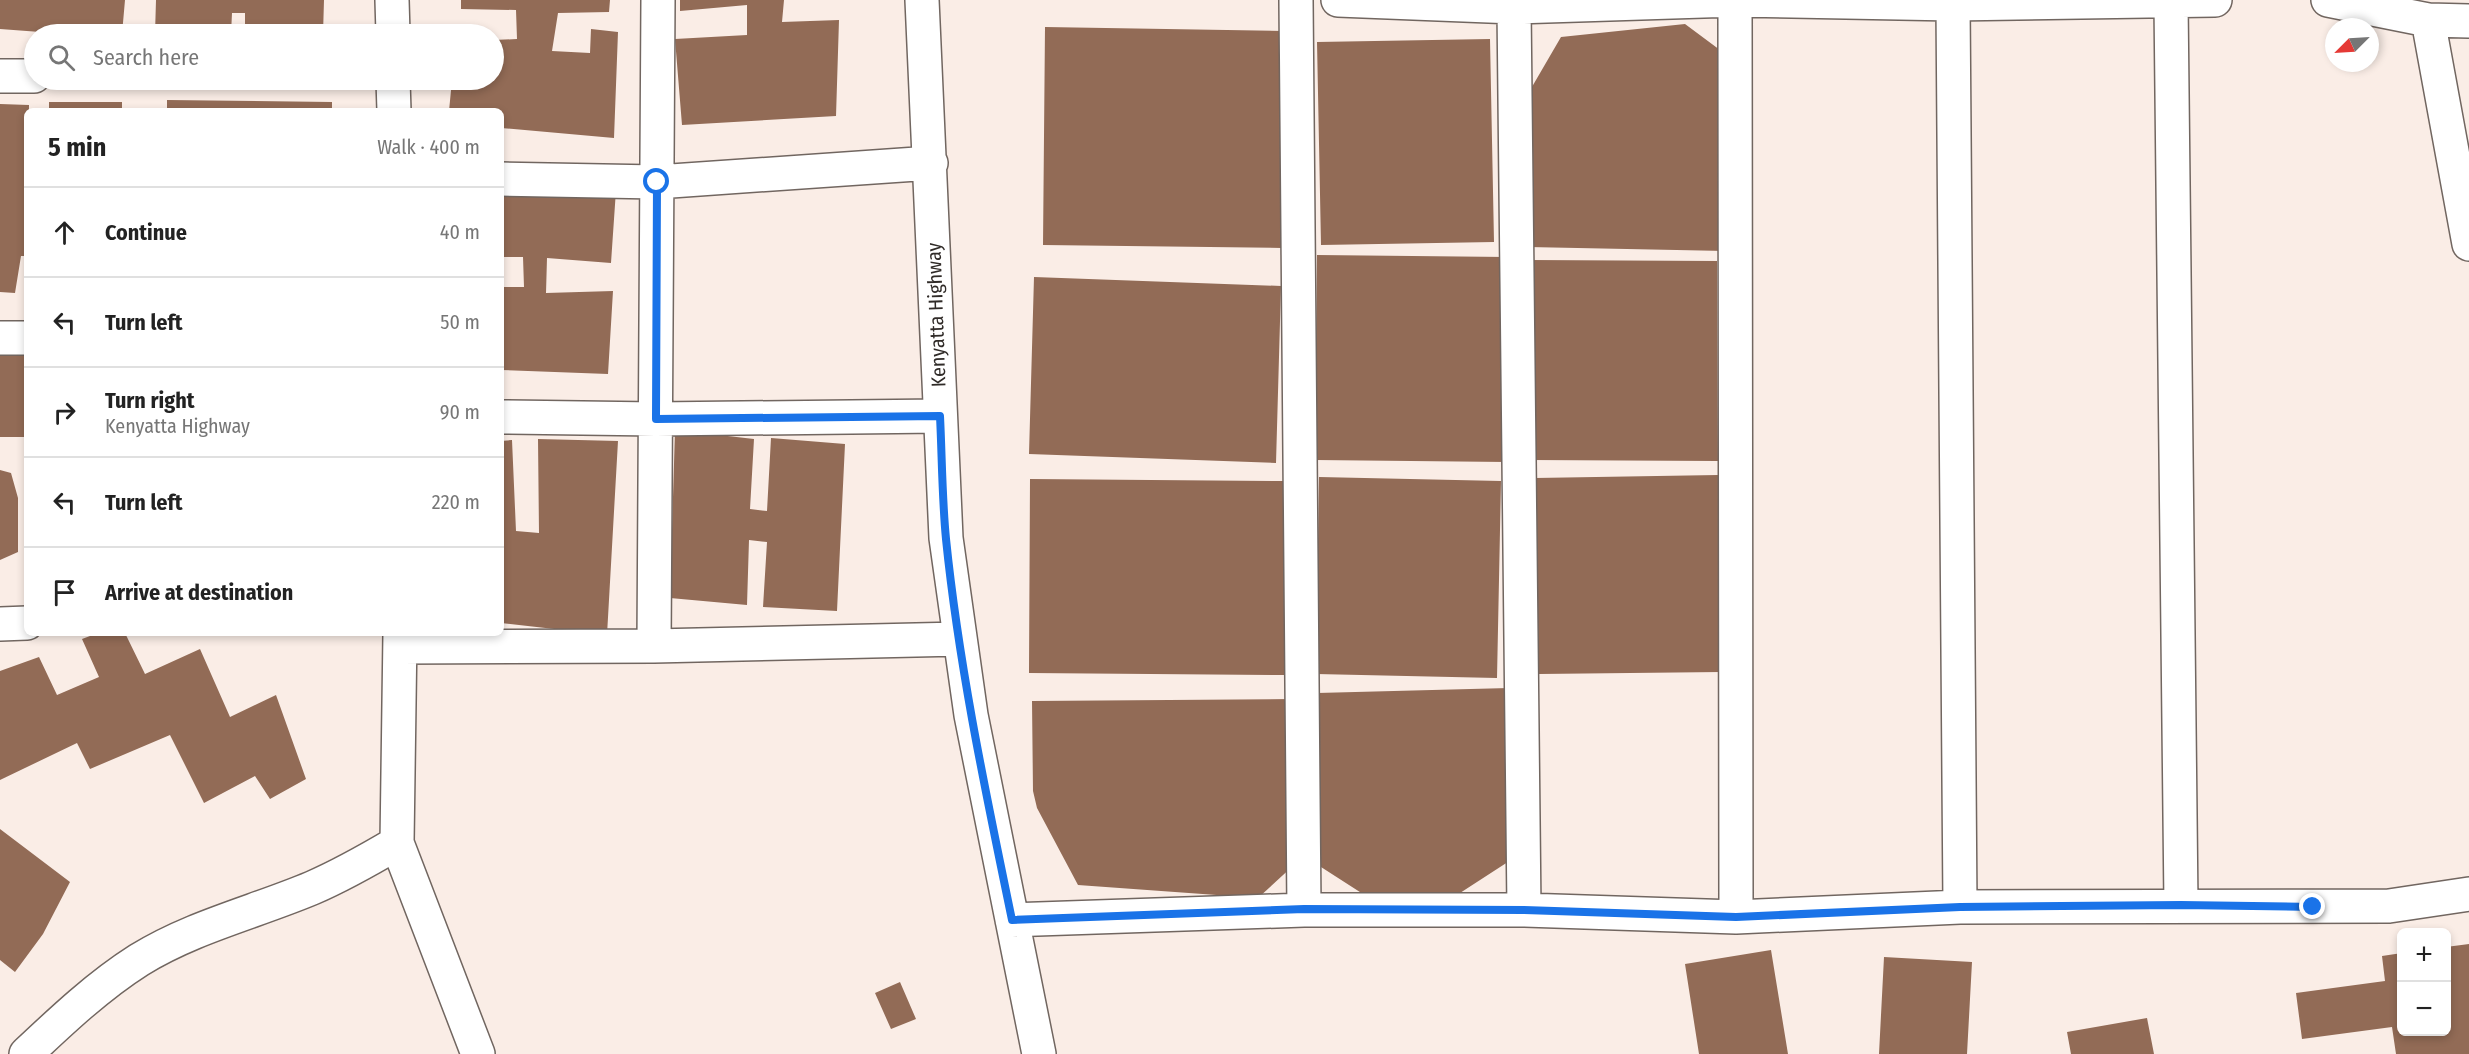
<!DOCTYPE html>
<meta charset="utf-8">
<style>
:root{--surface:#fff;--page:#f6f6f6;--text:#222;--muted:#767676;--line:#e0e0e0}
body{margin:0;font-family:"Fira Sans Condensed",sans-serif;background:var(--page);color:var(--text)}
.controls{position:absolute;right:18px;bottom:18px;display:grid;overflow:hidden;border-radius:9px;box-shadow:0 3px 9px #0003}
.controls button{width:54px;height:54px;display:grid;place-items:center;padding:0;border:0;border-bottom:2px solid var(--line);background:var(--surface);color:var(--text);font:30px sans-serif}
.compass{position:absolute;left:2325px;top:18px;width:54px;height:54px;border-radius:50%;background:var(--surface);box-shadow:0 3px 9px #0003;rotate:246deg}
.stop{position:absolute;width:18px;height:18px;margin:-14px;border:4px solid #1a73e8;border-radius:50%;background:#fff}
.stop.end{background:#1a73e8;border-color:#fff;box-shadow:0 2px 6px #0008}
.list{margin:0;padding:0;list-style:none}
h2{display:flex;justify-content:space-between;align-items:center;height:78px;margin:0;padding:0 24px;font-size:26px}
h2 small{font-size:20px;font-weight:400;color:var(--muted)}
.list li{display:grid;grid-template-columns:39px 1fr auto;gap:18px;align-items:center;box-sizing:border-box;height:90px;padding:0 24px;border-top:2px solid var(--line)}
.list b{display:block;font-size:22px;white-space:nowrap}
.list p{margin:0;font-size:20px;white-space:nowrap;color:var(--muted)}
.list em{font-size:20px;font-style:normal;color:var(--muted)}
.icon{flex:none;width:33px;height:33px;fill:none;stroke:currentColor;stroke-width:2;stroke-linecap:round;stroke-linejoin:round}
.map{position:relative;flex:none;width:2469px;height:1054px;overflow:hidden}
.search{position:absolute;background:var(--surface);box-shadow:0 3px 9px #0003;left:24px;top:24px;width:480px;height:66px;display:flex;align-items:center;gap:15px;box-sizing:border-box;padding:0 21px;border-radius:33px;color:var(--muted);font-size:22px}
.panel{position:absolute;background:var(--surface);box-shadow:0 3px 9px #0003;left:24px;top:108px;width:480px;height:528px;border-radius:9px}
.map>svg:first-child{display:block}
</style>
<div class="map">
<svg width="2469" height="1054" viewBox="0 0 2469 1054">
<rect width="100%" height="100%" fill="#faede6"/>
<!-- building -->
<path fill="#926b56" d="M0,0H125L122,34H67L0,29Z
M156,0H324L323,34H245V13H232L231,34H155Z
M461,0H610L609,12L558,13L552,51L590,53L591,29L618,32L614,138L501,128V111H449L452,80H494V40L517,39L516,10L461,9Z
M680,0H784L782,22L839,20L836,116L682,125L675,39L747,35V5L680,11Z
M1685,24L1724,53L1726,251L1528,247L1529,92L1561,37Z
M1045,27L1283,31L1282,248L1043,245Z
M1490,39L1494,242L1321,245L1317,42Z
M167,100L332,102V111H167Z
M49,102H122V111H49Z
M0,104L29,105L27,256H21L15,293L0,292Z
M501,188L616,190L611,263L547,258L546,293L613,291L608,374L501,370V287H524L523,257H501Z
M1317,255L1507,257V462L1315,460Z
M1529,260L1717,261L1718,461L1530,460Z
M1034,277L1281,286L1276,463L1029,454Z
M0,356H27L25,437H0Z
M675,430L754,439L750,509L767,511L771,438L845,444L837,611L763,607L767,542L749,540L747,605L670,598Z
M538,439L618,441L607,635L501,623V441L512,440L516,531L539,533Z
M0,470L11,473L18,498V552L0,560Z
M1718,475L1721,672L1539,674L1535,478Z
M1319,477L1501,481L1497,678L1316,674Z
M1030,479L1284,481V675L1029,673Z
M98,633H125L145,674L200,649L230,717L276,695L306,779L270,799L255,776L204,803L170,735L90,769L77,743L0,780V671L39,657L57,695L99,677L82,639Z
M1509,688L1514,858L1460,893L1363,894L1321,867L1317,693Z
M1293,699L1295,864L1258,898L1078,885L1037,808L1033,791L1032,701Z
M0,829L70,882L43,934L15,972L0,960Z
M2469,944V1054H2396L2392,1027L2302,1039L2296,993L2385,981L2382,956L2402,953V1032H2446V947Z
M1771,950L1788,1054H1699L1685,964Z
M1884,957L1972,962L1967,1054H1879Z
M900,982L916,1019L891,1029L875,993Z
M2147,1018L2154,1054H2071L2067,1032Z"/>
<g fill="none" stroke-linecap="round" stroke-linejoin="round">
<!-- minor casing -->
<g stroke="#716660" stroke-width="36">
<path id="minor" d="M392,0L393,34
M922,0L946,538L971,715L1039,1054
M1296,0L1304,910
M1338,0L1514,7L1735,0L1953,4L2215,0
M1735,0L1736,917
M2328,0L2428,20L2469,21
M2171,2L2181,905
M1953,4L1960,907
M1514,7L1524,910
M2428,20L2469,244
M0,76H34
M393,80L394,111
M501,179L657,182L931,163
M0,338H27
M501,417L656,419L940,416
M0,624L27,623
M654,646L658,0
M400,647L654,646L960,639
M397,843L478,1054
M1012,920L1304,910H1524L1736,917L1960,907L2389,906L2469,894
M26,1054C61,1021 98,986 139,960C192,927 255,912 312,888C342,875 370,859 397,843L400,633"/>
</g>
<!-- minor -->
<use href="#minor" stroke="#fff" stroke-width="33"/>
</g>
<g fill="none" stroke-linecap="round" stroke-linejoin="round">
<!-- route -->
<path stroke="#1a73e8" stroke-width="8" d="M657,182L656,419L940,416C942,456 942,498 946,539C959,667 986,794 1012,920L1304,909L1524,910L1736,917L1960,907L2181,905L2313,907"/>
</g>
<g text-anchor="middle" stroke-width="6" stroke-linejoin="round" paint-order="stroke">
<!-- street labels -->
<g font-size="20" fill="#302b28" stroke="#fff">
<text transform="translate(936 315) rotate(-92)" y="7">Kenyatta Highway</text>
</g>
</g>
</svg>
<div class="controls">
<button>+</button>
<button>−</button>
</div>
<svg class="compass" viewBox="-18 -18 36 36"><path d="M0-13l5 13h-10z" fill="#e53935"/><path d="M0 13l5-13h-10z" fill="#767676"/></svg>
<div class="stop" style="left:657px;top:182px"></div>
<div class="stop end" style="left:2313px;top:907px"></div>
<div class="search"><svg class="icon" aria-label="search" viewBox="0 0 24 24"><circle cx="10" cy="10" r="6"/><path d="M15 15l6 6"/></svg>Search here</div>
<section class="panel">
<h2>5 min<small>Walk · 400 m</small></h2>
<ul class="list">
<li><svg class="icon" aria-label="ahead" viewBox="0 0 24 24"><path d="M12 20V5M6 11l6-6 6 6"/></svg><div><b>Continue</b></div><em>40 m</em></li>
<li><svg class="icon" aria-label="left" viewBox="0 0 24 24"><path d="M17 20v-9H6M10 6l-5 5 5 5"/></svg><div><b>Turn left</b></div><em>50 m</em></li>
<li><svg class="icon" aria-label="right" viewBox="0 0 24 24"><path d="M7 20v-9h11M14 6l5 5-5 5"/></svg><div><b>Turn right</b><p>Kenyatta Highway</p></div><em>90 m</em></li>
<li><svg class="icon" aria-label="left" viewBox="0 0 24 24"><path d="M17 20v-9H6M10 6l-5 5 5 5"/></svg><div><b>Turn left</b></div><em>220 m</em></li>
<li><svg class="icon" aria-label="arrive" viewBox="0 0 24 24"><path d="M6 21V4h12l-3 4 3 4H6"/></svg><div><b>Arrive at destination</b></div></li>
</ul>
</section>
</div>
